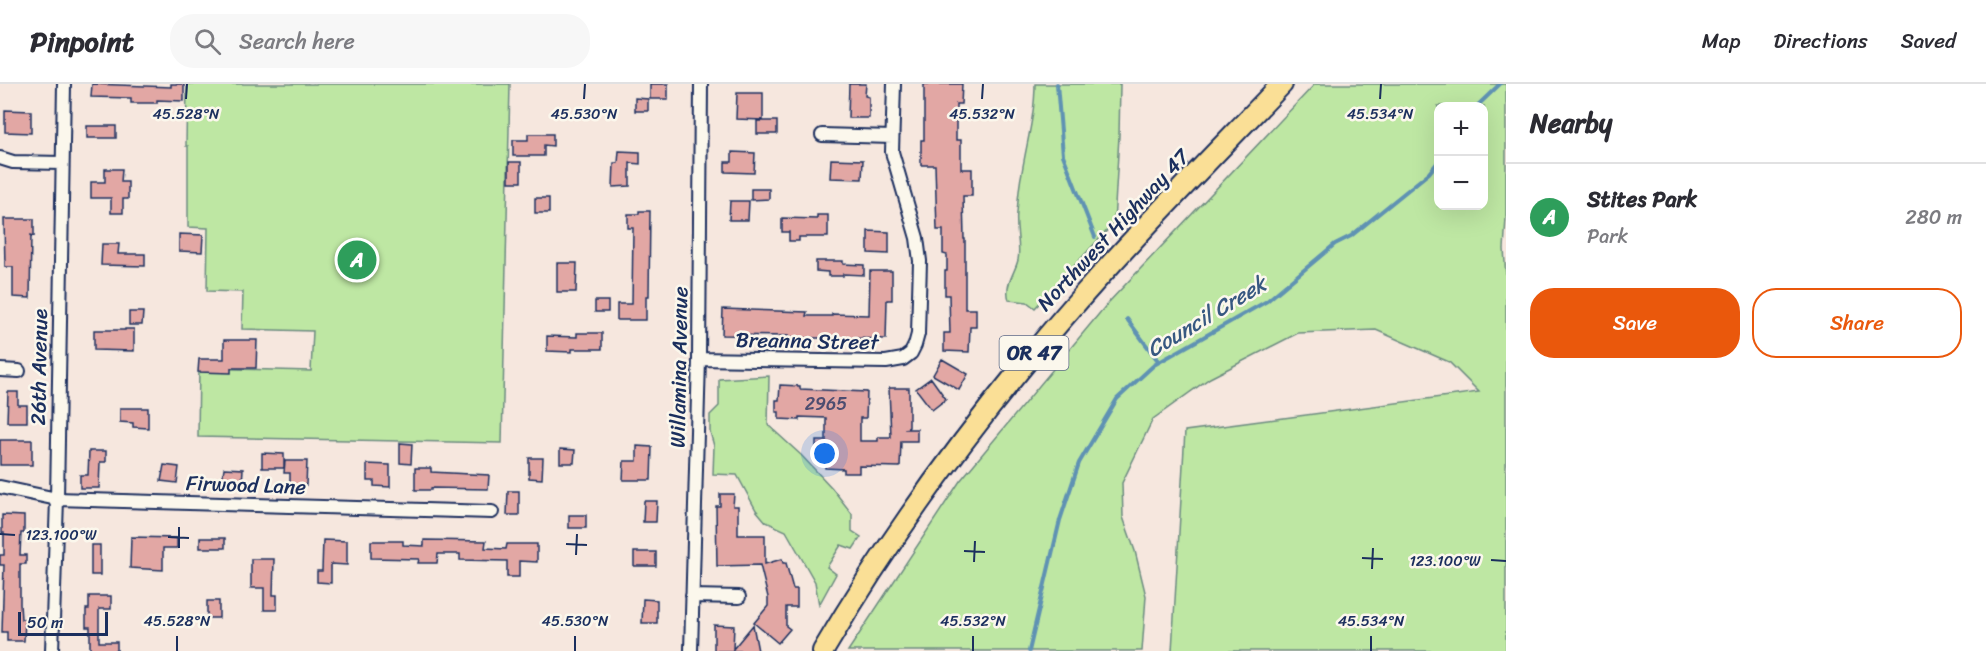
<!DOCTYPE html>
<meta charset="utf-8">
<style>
:root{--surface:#fff;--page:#f7f7f7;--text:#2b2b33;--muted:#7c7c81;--line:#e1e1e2;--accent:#ea580c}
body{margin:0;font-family:Sriracha,sans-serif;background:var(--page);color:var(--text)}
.controls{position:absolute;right:18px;top:18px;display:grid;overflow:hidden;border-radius:12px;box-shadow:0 6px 24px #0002}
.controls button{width:54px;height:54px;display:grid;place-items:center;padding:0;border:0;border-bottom:2px solid var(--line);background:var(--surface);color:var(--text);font:30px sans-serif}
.scale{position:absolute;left:18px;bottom:15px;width:90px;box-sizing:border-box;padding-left:6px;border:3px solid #1b2f5e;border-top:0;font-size:16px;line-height:21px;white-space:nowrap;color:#1b2f5e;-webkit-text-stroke:4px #fbf7ec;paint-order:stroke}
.you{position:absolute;left:825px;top:370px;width:21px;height:21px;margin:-15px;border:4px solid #fff;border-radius:50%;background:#1a73e8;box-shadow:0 0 0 9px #1a73e833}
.badge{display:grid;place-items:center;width:39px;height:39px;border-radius:50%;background:var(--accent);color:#fff;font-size:20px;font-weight:700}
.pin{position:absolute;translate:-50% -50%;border:3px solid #fff;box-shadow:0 2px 6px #0006}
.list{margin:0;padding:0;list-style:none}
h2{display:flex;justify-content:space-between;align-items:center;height:78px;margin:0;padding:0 24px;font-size:26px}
h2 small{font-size:20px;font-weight:400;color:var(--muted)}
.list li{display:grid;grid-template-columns:39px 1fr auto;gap:18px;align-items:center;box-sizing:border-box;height:108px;padding:0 24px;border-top:2px solid var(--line)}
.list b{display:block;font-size:22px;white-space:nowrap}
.list p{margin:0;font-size:20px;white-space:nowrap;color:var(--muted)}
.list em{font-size:20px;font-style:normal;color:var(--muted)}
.actions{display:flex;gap:12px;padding:18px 24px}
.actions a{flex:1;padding:14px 0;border:2px solid var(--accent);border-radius:24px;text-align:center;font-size:21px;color:var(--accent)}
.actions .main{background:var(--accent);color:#fff}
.icon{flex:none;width:33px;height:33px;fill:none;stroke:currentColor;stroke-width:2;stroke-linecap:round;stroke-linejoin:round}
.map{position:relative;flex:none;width:1506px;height:567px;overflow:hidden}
header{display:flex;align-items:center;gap:36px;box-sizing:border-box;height:84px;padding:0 30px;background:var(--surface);border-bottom:2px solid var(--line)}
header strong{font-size:28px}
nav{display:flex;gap:33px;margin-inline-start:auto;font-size:21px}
.search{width:420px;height:54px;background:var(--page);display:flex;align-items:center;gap:15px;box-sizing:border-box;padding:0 21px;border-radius:24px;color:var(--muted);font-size:22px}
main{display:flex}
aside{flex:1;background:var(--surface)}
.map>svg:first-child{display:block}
</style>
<header>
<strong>Pinpoint</strong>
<div class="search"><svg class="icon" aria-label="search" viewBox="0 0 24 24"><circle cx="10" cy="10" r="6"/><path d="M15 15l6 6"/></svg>Search here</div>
<nav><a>Map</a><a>Directions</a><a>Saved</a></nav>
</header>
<main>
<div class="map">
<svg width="1506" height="567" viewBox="0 0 1506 567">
<rect width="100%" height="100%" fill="#f6e7de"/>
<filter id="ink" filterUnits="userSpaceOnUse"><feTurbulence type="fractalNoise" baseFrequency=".0167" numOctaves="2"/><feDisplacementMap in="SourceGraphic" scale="12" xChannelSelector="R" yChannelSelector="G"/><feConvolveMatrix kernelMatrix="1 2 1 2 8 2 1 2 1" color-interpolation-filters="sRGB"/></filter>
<g filter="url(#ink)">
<!-- green -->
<path fill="#bee7a3" stroke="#6c8b80" stroke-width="1.5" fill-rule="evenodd" d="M187,0H510L502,359L198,353L199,284L311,287L313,247L242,245L243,208L207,207L208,144L188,143V62H186Z
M1035,0H1120L1119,52L1114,139L1035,224L1027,218L1009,216C1004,201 1015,189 1018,176C1021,161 1015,145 1017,129C1018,116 1019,101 1022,88C1027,58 1035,30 1035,0Z
M1315,0H1506V134L1504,165L1506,192V567H1172L1185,347L1479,308L1449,278L1376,246L1298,249L1210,294L1153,335L1122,399L1123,433L1135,467L1146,512L1142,567H848L960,397L1108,219ZM1438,22H1484V122H1438Z
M769,292L768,341L801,371L832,404L852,430V447L861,453L853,465L841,461L827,483L836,490L819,521L815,498L786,447L766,438L756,426L737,391L713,390L714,362L710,348V331L719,322V295Z"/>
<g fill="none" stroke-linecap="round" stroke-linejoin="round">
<!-- stream -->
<path stroke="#5e92b3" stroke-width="4" d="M1057,0L1063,71L1095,153
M1477,22L1500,0
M1127,235L1159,278
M1029,567L1060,436L1079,379L1117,315L1154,281L1267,217L1335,160L1351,152L1429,89L1438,78"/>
</g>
<!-- building -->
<path fill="#e2a7a4" stroke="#1b2f5e" stroke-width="1.5" d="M92,0L171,3V0H184V17L157,16V19H131V14L91,13Z
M650,0H668V15H650Z
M849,0H866L865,12L869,13V34H848Z
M924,0H962L961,20H956V56H961V85H972V112H963L964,155H965V225H976V243H970L969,268L944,267V249H950L949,211H945V187H947V171L943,170V146H937L935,81H921V56H924Z
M737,9H763V36L736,35Z
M635,14L648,15V27H635Z
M5,26L31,27V49L5,48Z
M757,37H777V50H757Z
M87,42H116V54H87Z
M528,50H553V62L544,61V72H513V56H528Z
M619,67L640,68V80L630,79V102L613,103L614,79H618Z
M732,68L755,69L754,89L725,88V78H732Z
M831,75L863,76L862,95L830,94Z
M509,78H521V98H509Z
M105,85H122L121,98H128V115H123V129H111V114H91V98H105Z
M751,105H769V115L751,116Z
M535,114H549V129H535Z
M730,117H749L748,136H729Z
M639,127H650L649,212H646V236H617V220H632L633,144H628V130H639Z
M817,131H828V153H799V157H789V148H782V134L817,135Z
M4,135H34V152L31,151L30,214L13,213V183H5Z
M868,147L889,148V170L868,169Z
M179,150L203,151L202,168L179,167Z
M102,160H119L118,170H145V182L101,181Z
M816,177H843V180L864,181V191L843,190V192H828V188L816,187Z
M557,179H577L576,208H557Z
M870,187H892V216H887L886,255L847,254V256H832V254H788V252L722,251L723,225L807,228L806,232H832V230L869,231Z
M595,217H608V228H595Z
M129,228H143L142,241H129Z
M125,245H134V267L94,266V246H125Z
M577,249H602V265H572V268L547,267V252L577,253Z
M224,256H257L256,284H231V289L198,288L199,275H224Z
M942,275L968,290L959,306L933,291Z
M931,294L946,315L932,326L916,305Z
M780,301L800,302V305L867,308L866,334H860V357H878V353H891L889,304H909V343L906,345H917V357H901L900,383L859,382V389H844V385L825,384V369L816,368V357H826V334L799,333V336L779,335V328H776V316H779Z
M8,308H18V321H27V338H7Z
M120,324H148V344L133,343V339L120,338Z
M0,356H32V381H0Z
M400,359L412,360L411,380L400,379Z
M637,362L652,363L651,396H623L624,377H637Z
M560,365L575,366L574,379H560Z
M89,367H106V378H100L99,404H80V391H88Z
M262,369L284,370V384H262Z
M529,374H543L542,395L529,394Z
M285,377H307L306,401H290V389H284Z
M367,380L390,381V403L374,402V397H367Z
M164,381L179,383L177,399L161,397Z
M224,384L243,385L242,400L222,398Z
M415,384H431V388L489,391L488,405L431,404V406H415Z
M508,407H519V431H507Z
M720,410H734L733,422H738V451H765V480L782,475L783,479H786L793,505H797V523H786V542L790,545L778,559L754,539L768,522V513L760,481L717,482L716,422H720Z
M644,417H657L656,438H643Z
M2,431L24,432V449H21L20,471H26V480H20V520L21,535H25L24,557H7V548H2L4,481H0V471H4V449H2Z
M569,431H586V444H569Z
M131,453L177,454V464H163V486L130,484Z
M200,454H225V464H200Z
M323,456L347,457V481L331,480V499L317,498V487H322Z
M424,456L486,457L485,464L506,465L507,460H537V478L519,477V493H507V477L460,476V470H438L437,479H418L419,475L371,474V457H403V461L424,462Z
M91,461H100V491H91Z
M634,468H656V482H634Z
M251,475H274L273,511H277V526H264V504H251Z
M89,512H111V525H99V558H117V567H90V543H86V525H89Z
M643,515L657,516V539H642Z
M207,517H219V534H207Z
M714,541L734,542L733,565L753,541L758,567H714Z"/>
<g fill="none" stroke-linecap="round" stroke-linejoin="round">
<!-- minor casing -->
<g stroke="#1b2f5e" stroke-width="16">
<path id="minor" d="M822,51L892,53
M0,74L13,78L62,79
M699,275L886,278L903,275L911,269L915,261L918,250L920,177L917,154L892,68L894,0
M0,286L19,287
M0,403L57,415L492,428
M692,512L739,513
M52,567L57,415L64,0
M691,567L699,275L701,0"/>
</g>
<!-- primary casing -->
<g stroke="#1b2f5e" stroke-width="24">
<path id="primary" d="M823,567C883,465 952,368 1027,277C1106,180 1195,91 1282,0"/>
</g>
<!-- minor -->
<use href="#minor" stroke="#fbf7ec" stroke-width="12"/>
<!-- primary -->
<use href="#primary" stroke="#fadf96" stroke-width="20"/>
</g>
</g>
<!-- ticks -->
<path fill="none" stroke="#1b2f5e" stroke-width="2" d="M186,15L187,0M584,15L585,0M982,15L983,0M1380,15L1381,0M0,450L15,451M168,453L189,454M566,460L587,461M179,464V443M964,467L985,468M576,471L577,450M1362,474L1383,475M1491,476L1506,477M974,478L975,457M1372,485L1373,464M177,567V552M575,567V552M973,567V552M1371,567V552"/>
<g text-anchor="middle" stroke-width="5" stroke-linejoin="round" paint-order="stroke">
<!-- number labels -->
<g font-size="18" fill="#4d4d70">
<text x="826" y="326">2965</text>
</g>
<!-- shield labels -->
<rect fill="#fbf7ec" stroke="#5e6b89" stroke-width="1.5" x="999.5" y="252" width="69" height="34" rx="4.5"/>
<g font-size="20" font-weight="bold" fill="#1b2f5e">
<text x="1034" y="276">OR 47</text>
</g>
<!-- street labels -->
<g font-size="21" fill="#1b2f5e" stroke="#fbf7ec">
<text transform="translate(1113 146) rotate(-47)" y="7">Northwest Highway 47</text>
<text transform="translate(807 257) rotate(1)" y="7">Breanna Street</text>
<text transform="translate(39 283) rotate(-89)" y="7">26th Avenue</text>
<text transform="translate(679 283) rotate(-89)" y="7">Willamina Avenue</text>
<text transform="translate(246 401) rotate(2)" y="7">Firwood Lane</text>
</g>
<!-- water labels -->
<g font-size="22" font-style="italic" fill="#375881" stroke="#fbf7ec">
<text transform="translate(1206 232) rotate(-31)" y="8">Council Creek</text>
</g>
</g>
<g font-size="15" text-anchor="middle" fill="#1b2f5e" stroke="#fbf7ec" stroke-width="5" stroke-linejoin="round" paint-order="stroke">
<text x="186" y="35">45.528°N</text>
<text x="584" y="35">45.530°N</text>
<text x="982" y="35">45.532°N</text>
<text x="1380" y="35">45.534°N</text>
<text x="61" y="456">123.100°W</text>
<text x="1445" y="482">123.100°W</text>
<text x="177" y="542">45.528°N</text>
<text x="575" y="542">45.530°N</text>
<text x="973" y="542">45.532°N</text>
<text x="1371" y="542">45.534°N</text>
</g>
</svg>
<div class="controls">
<button>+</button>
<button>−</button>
</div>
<div class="scale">50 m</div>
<div class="you"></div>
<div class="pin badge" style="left:357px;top:176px;background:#2e9e5b">A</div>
</div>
<aside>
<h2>Nearby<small></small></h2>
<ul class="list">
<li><span class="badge" style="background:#2e9e5b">A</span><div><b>Stites Park</b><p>Park</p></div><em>280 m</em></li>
</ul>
<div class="actions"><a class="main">Save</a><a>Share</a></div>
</aside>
</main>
